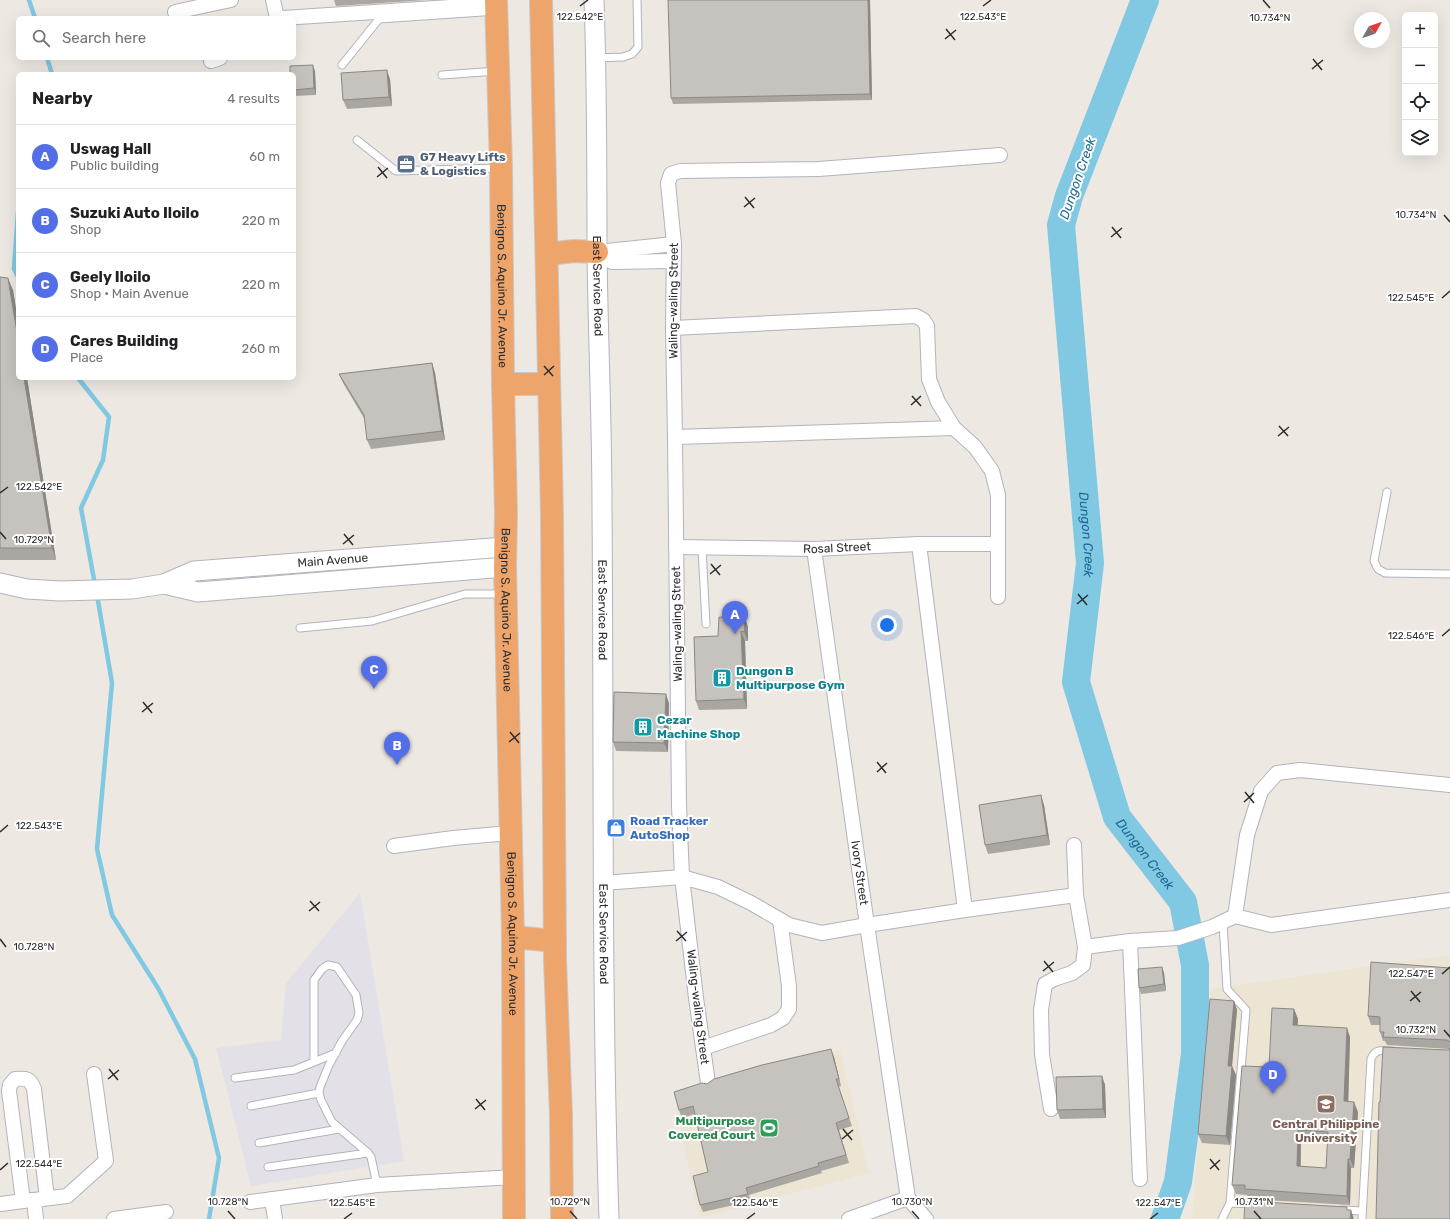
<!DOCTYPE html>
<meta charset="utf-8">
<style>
:root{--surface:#fff;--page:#f2f2f2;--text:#202124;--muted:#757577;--line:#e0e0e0;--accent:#546ee8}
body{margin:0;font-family:Rubik,sans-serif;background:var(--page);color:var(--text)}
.controls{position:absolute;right:12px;top:12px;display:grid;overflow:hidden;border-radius:6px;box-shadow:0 4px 16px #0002}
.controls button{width:36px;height:36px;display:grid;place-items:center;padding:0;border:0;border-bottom:1px solid var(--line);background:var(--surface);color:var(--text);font:20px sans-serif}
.compass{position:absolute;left:1354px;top:12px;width:36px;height:36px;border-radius:50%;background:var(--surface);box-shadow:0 4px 16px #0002;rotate:50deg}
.you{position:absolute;left:887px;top:625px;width:14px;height:14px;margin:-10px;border:3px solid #fff;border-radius:50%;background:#1a73e8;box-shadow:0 0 0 6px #1a73e833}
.badge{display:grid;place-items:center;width:26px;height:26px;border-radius:50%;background:var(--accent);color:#fff;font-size:13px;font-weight:700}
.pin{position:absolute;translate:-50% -33px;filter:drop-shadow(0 1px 2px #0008)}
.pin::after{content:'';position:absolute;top:21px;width:14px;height:12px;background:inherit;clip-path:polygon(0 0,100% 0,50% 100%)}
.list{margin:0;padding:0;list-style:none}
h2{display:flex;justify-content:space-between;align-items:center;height:52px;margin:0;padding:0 16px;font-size:17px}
h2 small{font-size:13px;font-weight:400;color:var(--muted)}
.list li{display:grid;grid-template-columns:26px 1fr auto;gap:12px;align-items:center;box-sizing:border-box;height:64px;padding:0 16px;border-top:1px solid var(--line)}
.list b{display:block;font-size:15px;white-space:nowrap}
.list p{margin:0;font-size:13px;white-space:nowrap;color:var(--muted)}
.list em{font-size:13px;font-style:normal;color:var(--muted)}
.icon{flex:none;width:22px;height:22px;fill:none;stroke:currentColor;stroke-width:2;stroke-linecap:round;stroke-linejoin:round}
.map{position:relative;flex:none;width:1450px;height:1219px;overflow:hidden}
.search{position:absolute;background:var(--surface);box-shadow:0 4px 16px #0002;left:16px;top:16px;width:280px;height:44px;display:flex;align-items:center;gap:10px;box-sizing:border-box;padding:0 14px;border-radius:6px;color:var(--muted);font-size:15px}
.panel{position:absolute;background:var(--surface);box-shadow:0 4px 16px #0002;left:16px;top:72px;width:280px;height:308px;border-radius:6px}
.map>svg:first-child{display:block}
</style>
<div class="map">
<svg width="1450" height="1219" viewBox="0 0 1450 1219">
<rect width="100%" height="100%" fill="#ede8e2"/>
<!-- industrial -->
<path fill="#e3e1e7" d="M360,893L404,1161L251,1186L216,1048L281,1040L286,983Z"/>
<!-- education -->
<path fill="#ede5d3" d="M1450,955V1219H1192L1211,989Z
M840,1050L869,1173L699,1218L674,1095Z"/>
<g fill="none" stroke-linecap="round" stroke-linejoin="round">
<!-- stream -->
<path stroke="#81c8e3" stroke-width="4.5" d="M29,0L35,18
M47,58L52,74
M18,212L14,269L18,277
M78,378L109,417L103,460L81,508L95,585
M97,595L112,683L97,849L112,915L158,988L195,1059L219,1158L209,1219"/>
<!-- river -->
<path stroke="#81c8e3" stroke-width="28" id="s1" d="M1145,0L1069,196L1061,225L1090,563L1076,682L1117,817L1183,902L1195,965V1054L1178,1182L1165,1219"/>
<!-- lane casing -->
<g stroke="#b2b3bc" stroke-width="9">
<path id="lane" d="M596,58L623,57L632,54L638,47L637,0
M342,65L379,19L483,12
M442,75L497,71
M357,140L396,171L498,168
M1387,492L1374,561L1378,569L1385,573L1450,574
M702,548L706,624
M300,628L372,621L465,594H503
M336,1053L314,1062V980L322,969L328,965L337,967L356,995L359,1013L357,1020L342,1041L329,1065L320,1087L319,1093L321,1100L332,1122L368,1153L371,1157L377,1185
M235,1078L294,1070L314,1062
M251,1106L319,1093
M259,1143L339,1129
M268,1167L368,1153
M1230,1203L1254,1204
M1342,1210L1362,1211
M1222,1219L1230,1203L1246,1010L1227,989L1223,923
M1362,1219L1371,1059C1375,1049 1382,1050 1392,1051"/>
</g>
<!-- street casing -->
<g stroke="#b2b3bc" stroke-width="16">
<g id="street">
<path d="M273,0L277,18"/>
<path d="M175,12L231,0"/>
<path d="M283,18L496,4"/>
<path d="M211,61L220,58"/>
<path d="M597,252L612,262L673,261"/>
<path d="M597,252L674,244"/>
<path d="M673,328L916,316L923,320L927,326L929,379L938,402L954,428L975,447L992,471L998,495V597"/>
<path d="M675,437L954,428"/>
<path d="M919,544L965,910"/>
<path id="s2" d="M676,547L814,549L919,544H998"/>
<path id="s3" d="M814,549L867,925L908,1198L926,1219"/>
<path d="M1074,845L1076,895L1085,947L1130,941L1178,938L1212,927L1235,916L1271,925L1450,900"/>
<path d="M394,846L453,838L510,833"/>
<path d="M603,883L682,877L718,887L751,903L789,925L822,933L867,925L965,910L1076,895"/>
<path d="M1235,916L1247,835L1261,791L1277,773L1300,770L1450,785"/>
<path d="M1130,941L1140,1179"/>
<path d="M703,1048L771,1025L783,1018L789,1009V986L780,920"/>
<path id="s4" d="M708,1083L696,998L682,877L679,805L675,437L673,328L674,244L668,183L671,174L680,171L819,169L1000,155"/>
<path d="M1051,1109L1042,1055L1041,1010L1045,984L1054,979L1072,973L1083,965L1085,947"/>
<path d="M272,1199L275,1219"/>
<path d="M23,1201L9,1091L10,1085L15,1079C26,1078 30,1078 34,1089L47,1198"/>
<path d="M250,1202L377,1185L513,1177"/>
<path d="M0,1204L31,1200"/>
<path d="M36,1219L34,1200L67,1196L106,1161L94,1074"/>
<path d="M114,1219L166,1212"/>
<path d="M849,1219L908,1198"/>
</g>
</g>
<!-- secondary casing -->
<g stroke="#b2b3bc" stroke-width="21">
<g id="secondary">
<path id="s5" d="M594,0C597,84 597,167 597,251C598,337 602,423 602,508C604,745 601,982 609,1219"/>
<path id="s6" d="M0,583L27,589L60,591L132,589L164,584L194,571L505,547"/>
<path d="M164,584L198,592L505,567"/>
</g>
</g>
<!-- highway casing -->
<g stroke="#c8c8c8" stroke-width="24">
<g id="highway">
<path id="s7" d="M496,0L501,168L503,384L506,512L505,567L513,937L514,1219"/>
<path d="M541,0L552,515L555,960L561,1115L562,1219"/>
<path d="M547,254L574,251L597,252"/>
<path d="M503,384H548"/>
<path d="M513,937L555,941"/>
</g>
</g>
<!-- lane -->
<use href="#lane" stroke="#fff" stroke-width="7"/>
<!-- street -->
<use href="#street" stroke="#fff" stroke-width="14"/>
<!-- secondary -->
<use href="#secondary" stroke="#fff" stroke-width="19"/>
<!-- highway -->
<use href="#highway" stroke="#eea56c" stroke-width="22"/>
</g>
<!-- wall -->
<path fill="#aaa7a3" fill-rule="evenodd" d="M334,0H427L336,6Z
M870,0L872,100L673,104L671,98Z
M315,71L316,95L294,96V74Z
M390,79L392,106L347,109L343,100Z
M0,277L13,290L56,560H0Z
M432,363L435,373L445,440L371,449L367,440L365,420L343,383L339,374Z
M745,618L748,627V641H745L747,709L699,710L696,701Z
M669,703L668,752L616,751L613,742Z
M1044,805L1050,845L988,854L985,845Z
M1162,967L1164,973L1166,991L1141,994L1139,988Z
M1450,968V1219L1380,1102L1447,1050L1449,1049L1387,1045L1385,1041H1383L1380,1032V1025H1371L1368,1016Z
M1234,1001L1237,1010L1232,1066L1236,1075L1230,1145L1202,1143L1198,1134Z
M1294,1009L1298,1019L1297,1025L1350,1037L1348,1102L1358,1112L1354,1168H1351L1350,1205L1248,1199L1247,1195L1236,1194L1232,1185L1269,1067ZM1301,1139L1328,1141L1326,1168L1301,1167Z
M834,1057L841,1086L838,1087L852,1126L839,1130L849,1163L821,1171L822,1173L749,1195L751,1201L703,1212L700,1205L708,1172L695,1114L682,1118L679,1110L707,1084Z
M1102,1076L1105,1085L1106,1118L1060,1119L1057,1110Z"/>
<!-- shaded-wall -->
<path fill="#8b8884" d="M868,0H870L872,100L870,94Z
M313,65L315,71L316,95L314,88Z
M387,70L390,79L392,106L389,97Z
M8,278L13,290L18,322V338Z
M432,363L435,373L445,440L442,431Z
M24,378H27L56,560L52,548Z
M745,618L748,627V641L744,632Z
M741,631L745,641L747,709L744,699Z
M666,694L669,703L668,752L664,743Z
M1041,795L1044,805L1050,845L1047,835Z
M1162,967L1164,973L1166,991L1164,984Z
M1234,1001L1237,1010L1232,1066L1236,1075L1230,1145L1226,1136L1228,1066Z
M1294,1009L1298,1019L1297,1035L1293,1025Z
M1347,1028L1350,1037L1348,1111L1344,1101Z
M831,1049L834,1057L841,1086L839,1079Z
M1102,1076L1105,1085L1106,1118L1103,1109Z
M1354,1102L1358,1112L1354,1168L1350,1159Z
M1298,1130L1301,1139L1300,1176L1297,1166Z
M1348,1159L1351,1168L1350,1205L1347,1196Z
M1351,1210L1354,1219H1350Z"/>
<!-- building -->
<path fill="#c6c2bd" stroke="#8b8884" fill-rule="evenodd" d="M668,0H868L870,94L671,98Z
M313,65L314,88L294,90V74H290V66Z
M387,70L389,97L343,100L341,73Z
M0,277L8,278L18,338V378H24L52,548H0Z
M432,363L442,431L367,440L364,415L339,374Z
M719,617L745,618L744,632L741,631L744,699L696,701L694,637L718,636Z
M614,692L666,694L664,743L613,742Z
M1041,795L1047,835L985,845L979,805Z
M1371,962L1450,968V1042L1447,1040L1383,1037L1384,1032H1380V1017L1368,1016Z
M1162,967L1164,984L1139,988L1138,969Z
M1210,999L1234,1001L1228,1066H1232L1226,1136L1198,1134Z
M1272,1008L1294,1009L1293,1025L1347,1028L1344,1101L1354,1102L1350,1159H1348L1347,1196L1245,1189V1185H1232L1242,1066L1269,1067ZM1298,1130L1328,1132L1326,1168L1297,1166Z
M1383,1047L1447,1050L1450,1049V1219H1376L1379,1102H1380Z
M831,1049L839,1079H836L849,1118L836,1123L846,1155L818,1163L819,1166L746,1188L748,1194L700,1205L693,1176L708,1172L693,1106L679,1110L674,1092L702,1083L707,1084L714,1079L762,1065Z
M1102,1076L1103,1109L1057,1110L1056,1077Z
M1245,1201L1347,1207V1210H1351L1350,1219H1244Z"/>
<!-- ticks -->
<path fill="none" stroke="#2d2d2d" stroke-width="1.5" d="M1263,0L1270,8M580,6L588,0M983,6L991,0M946,29L955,40M945,39L956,30M1313,59L1322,70M1312,69L1323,60M378,167L387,178M377,177L388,168M745,197L754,208M744,207L755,198M1444,215L1450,222M1112,227L1121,238M1111,237L1122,228M1442,298L1450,291M544,366L553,376M544,375L554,366M912,396L921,406M911,405L921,396M1279,426L1288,436M1278,436L1289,427M0,493L8,487M0,532L6,539M344,534L353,545M343,544L354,535M711,564L720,575M710,574L721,565M1078,594L1087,605M1077,604L1088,595M1442,636L1450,629M143,702L152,713M142,712L153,703M510,732L519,743M509,742L520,733M877,762L886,773M877,772L887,763M1245,792L1254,803M1244,802L1254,793M0,832L8,825M310,901L319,911M309,911L320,902M677,931L686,941M0,939L6,947M676,941L687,932M1044,961L1053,972M1043,971L1054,962M1442,974L1450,967M1411,991L1420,1002M1410,1001L1421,992M1444,1030L1450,1037M109,1069L118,1080M108,1079L119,1070M476,1099L485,1110M475,1109L486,1100M843,1129L852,1140M842,1139L853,1130M1210,1159L1219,1170M1210,1169L1220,1160M0,1170L8,1163M228,1211L235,1219M570,1211L577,1219M912,1211L919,1219M1254,1211L1261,1219M344,1219L352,1213M747,1219L755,1213M1150,1219L1158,1213"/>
<!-- icons -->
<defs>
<g id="office-square" transform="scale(1)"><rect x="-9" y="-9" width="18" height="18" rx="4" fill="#5c6f8a" stroke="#fff"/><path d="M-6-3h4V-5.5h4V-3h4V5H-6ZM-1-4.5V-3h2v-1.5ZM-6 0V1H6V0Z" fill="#fff"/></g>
<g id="building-square" transform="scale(1)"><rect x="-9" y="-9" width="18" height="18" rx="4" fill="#0f9aa8" stroke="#fff"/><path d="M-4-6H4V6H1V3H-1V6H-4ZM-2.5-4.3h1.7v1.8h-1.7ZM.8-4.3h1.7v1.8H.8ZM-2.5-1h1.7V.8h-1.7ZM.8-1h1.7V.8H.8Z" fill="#fff"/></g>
<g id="shop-square" transform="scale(1)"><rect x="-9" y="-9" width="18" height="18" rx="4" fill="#3f7fe0" stroke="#fff"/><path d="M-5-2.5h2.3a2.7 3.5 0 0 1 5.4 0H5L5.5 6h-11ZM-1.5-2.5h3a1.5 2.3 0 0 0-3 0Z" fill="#fff"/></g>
<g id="university-square" transform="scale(1)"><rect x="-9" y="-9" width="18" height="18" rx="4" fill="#8d6e63" stroke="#fff"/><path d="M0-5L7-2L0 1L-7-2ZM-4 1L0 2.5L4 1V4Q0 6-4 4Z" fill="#fff"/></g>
<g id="stadium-square" transform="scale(1)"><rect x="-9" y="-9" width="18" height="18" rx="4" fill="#2e9e5b" stroke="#fff"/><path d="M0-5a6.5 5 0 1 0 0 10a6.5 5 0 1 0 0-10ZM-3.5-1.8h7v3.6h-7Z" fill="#fff"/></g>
</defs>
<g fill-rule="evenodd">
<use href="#office-square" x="406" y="164"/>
<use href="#building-square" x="722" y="678"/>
<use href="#building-square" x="643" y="727"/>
<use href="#shop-square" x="616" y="828"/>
<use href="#university-square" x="1326" y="1104"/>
<use href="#stadium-square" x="769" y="1128"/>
</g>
<g text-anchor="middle" stroke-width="4" stroke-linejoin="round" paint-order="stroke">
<!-- service labels -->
<g font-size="12" font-weight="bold" fill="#4e5e75" stroke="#fff" text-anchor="start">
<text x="420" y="161">G7 Heavy Lifts<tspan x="420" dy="14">&amp; Logistics</tspan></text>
</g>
<!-- street labels -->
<g font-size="12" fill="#2d2d2d" stroke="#fff">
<text dy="4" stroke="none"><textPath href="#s7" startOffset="286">Benigno S. Aquino Jr. Avenue</textPath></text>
<text dy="4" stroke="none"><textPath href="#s5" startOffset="286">East Service Road</textPath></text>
<text dy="4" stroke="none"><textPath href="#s4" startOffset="784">Waling-waling Street</textPath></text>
<text dy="4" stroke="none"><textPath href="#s2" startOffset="161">Rosal Street</textPath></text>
<text dy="4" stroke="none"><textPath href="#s6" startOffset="337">Main Avenue</textPath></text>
<text dy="4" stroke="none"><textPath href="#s7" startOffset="610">Benigno S. Aquino Jr. Avenue</textPath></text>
<text dy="4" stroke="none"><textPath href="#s5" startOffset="610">East Service Road</textPath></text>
<text transform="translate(677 624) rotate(-91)" y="4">Waling-waling Street</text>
<text dy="4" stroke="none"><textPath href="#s3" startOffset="327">Ivory Street</textPath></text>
<text dy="4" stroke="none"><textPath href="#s7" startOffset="934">Benigno S. Aquino Jr. Avenue</textPath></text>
<text dy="4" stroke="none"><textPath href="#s5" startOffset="934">East Service Road</textPath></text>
<text transform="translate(698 1007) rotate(83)" y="4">Waling-waling Street</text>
</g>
<!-- culture labels -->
<g font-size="12" font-weight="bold" fill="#0d838f" stroke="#fff" text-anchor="start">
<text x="736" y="675">Dungon B<tspan x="736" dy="14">Multipurpose Gym</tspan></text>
<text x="657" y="724">Cezar<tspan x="657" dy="14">Machine Shop</tspan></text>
</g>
<!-- shop labels -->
<g font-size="12" font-weight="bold" fill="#366cbe" stroke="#fff" text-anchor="start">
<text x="630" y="825">Road Tracker<tspan x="630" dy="14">AutoShop</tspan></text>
</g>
<!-- leisure labels -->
<g font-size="12" font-weight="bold" fill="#27864d" stroke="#fff" text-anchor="end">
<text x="755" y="1125">Multipurpose<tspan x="755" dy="14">Covered Court</tspan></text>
</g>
<!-- education labels -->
<g font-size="12" font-weight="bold" fill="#785e54" stroke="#fff">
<text x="1326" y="1128">Central Philippine<tspan x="1326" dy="14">University</tspan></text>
</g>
<!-- water labels -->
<g font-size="13" font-style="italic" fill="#1c6993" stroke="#fff">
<text transform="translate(1077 178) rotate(-71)" y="5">Dungon Creek</text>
<text dy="5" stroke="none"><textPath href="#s1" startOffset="551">Dungon Creek</textPath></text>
<text dy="5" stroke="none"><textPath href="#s1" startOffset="887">Dungon Creek</textPath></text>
</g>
</g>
<g font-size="10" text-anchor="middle" fill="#2d2d2d" stroke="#fff" stroke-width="4" stroke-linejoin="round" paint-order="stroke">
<text x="580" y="20">122.542°E</text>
<text x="983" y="20">122.543°E</text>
<text x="1270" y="21">10.734°N</text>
<text x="1416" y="218">10.734°N</text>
<text x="1411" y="301">122.545°E</text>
<text x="39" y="490">122.542°E</text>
<text x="34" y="543">10.729°N</text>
<text x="1411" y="639">122.546°E</text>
<text x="39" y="829">122.543°E</text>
<text x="34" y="950">10.728°N</text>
<text x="1411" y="977">122.547°E</text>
<text x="1416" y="1033">10.732°N</text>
<text x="39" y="1167">122.544°E</text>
<text x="228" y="1205">10.728°N</text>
<text x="570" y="1205">10.729°N</text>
<text x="912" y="1205">10.730°N</text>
<text x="1254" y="1205">10.731°N</text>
<text x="352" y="1206">122.545°E</text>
<text x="755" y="1206">122.546°E</text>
<text x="1158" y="1206">122.547°E</text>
</g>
</svg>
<div class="controls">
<button>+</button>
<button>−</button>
<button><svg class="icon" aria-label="locate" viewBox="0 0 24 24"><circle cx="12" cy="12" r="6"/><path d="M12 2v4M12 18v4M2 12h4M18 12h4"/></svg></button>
<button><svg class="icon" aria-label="layers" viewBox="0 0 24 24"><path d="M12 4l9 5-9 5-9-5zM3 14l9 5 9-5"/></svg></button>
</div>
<svg class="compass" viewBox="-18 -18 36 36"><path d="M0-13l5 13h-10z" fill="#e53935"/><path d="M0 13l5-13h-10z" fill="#757577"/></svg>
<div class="you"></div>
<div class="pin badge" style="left:735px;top:634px">A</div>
<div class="pin badge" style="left:397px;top:765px">B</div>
<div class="pin badge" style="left:374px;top:689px">C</div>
<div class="pin badge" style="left:1273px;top:1094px">D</div>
<div class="search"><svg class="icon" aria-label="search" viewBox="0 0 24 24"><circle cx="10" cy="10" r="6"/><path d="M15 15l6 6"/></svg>Search here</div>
<section class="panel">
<h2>Nearby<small>4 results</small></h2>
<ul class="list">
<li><span class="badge">A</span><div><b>Uswag Hall</b><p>Public building</p></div><em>60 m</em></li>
<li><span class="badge">B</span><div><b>Suzuki Auto Iloilo</b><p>Shop</p></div><em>220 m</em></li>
<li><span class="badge">C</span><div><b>Geely Iloilo</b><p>Shop · Main Avenue</p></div><em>220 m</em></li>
<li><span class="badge">D</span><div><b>Cares Building</b><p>Place</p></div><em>260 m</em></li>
</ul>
</section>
</div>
